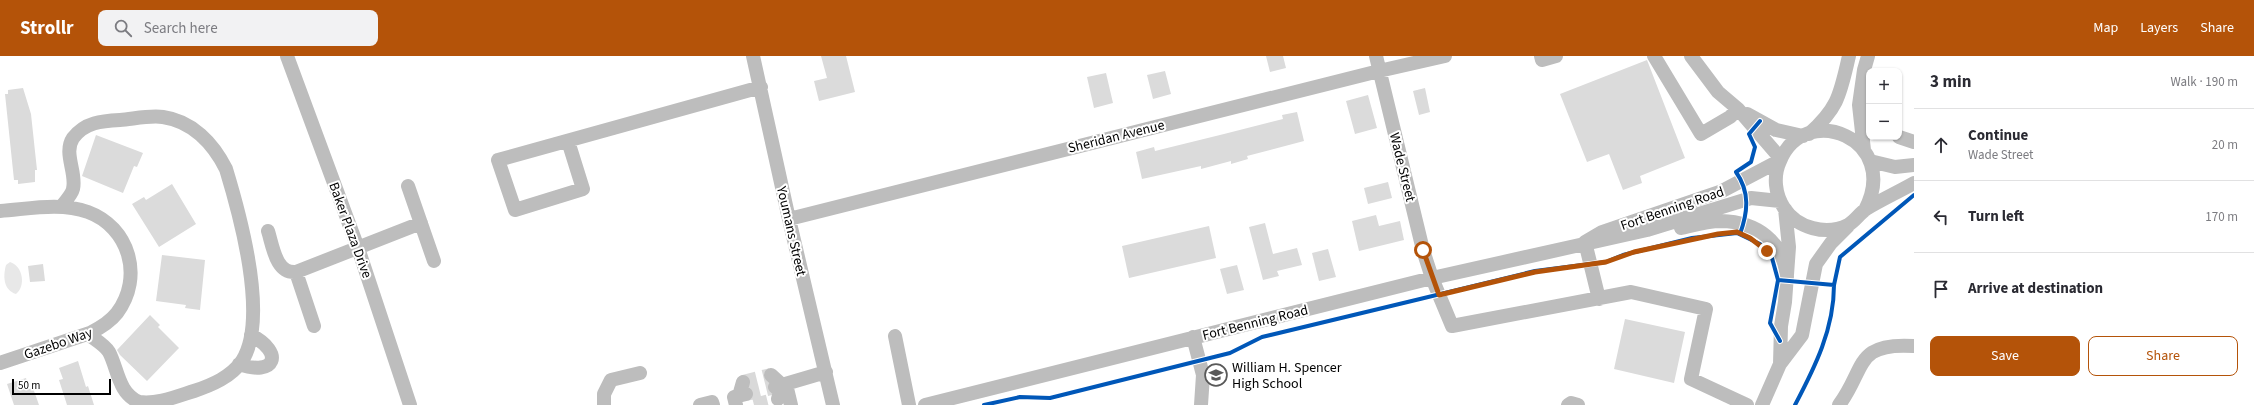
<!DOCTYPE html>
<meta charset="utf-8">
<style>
:root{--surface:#fff;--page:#f2f2f3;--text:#2b2b33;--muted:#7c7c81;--line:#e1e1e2;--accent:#b45309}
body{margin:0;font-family:"Source Sans 3",sans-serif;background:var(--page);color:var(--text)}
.controls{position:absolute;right:12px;top:12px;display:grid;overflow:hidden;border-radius:8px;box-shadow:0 1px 3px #0004}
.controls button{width:36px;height:36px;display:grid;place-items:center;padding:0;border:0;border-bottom:1px solid var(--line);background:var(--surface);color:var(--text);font:20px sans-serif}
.scale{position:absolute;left:12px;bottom:10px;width:99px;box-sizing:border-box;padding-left:4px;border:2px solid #000;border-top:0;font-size:11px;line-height:14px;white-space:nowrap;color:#000;-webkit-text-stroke:3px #fff;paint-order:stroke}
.stop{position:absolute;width:12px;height:12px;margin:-9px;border:3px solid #b45309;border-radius:50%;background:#fff}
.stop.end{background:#b45309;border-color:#fff;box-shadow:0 1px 4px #0008}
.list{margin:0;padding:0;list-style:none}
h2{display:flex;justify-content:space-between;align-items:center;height:52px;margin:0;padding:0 16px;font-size:17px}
h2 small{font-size:13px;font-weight:400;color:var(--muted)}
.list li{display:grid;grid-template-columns:26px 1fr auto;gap:12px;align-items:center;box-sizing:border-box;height:72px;padding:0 16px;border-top:1px solid var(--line)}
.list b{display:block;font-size:15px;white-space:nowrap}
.list p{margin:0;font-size:13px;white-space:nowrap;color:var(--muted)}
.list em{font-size:13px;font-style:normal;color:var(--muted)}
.actions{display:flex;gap:8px;padding:12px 16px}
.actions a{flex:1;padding:9px 0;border:1px solid var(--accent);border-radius:8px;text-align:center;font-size:14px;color:var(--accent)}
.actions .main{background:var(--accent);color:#fff}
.icon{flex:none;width:22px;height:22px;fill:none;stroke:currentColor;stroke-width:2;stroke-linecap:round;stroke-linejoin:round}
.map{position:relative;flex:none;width:1914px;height:349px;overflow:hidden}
header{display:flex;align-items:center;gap:24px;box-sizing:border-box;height:56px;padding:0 20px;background:var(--accent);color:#fff}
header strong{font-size:19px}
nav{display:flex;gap:22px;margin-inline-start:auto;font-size:14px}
.search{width:280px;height:36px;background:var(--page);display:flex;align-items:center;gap:10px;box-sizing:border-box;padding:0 14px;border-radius:8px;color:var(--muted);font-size:15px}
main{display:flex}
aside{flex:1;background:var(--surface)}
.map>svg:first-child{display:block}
</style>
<header>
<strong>Strollr</strong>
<div class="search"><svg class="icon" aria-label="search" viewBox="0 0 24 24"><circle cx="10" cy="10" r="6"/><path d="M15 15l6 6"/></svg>Search here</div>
<nav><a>Map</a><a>Layers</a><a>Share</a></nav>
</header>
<main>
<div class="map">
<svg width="1914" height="349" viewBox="0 0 1914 349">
<rect width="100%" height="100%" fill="#fff"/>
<!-- green -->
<path fill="#e8e8e8" d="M10,206C23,210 26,230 16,238C3,234 3,220 6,209Z"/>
<!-- building -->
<path fill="#dbdbdb" d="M821,0H846L855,36L819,45L814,25L827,22Z
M1266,0H1283L1286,12L1270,16Z
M1647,4L1685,102L1640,120L1642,127L1623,134L1609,98L1587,106L1560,38Z
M1165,15L1171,38L1153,43L1147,19Z
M1106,17L1113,47L1094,52L1087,21Z
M23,32L31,58L37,114H35V126L18,128V124H14L5,38H8V34Z
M1425,32L1430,56L1419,59L1413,35Z
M1368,39L1377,72L1355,78L1346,45Z
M1297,56L1304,85L1247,100L1248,103L1231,108V105L1201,113V110L1142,123L1136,96L1154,91L1155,95L1224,78L1283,63L1282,59Z
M96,79L143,97L137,111L134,110L123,137L82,120Z
M1388,126L1392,142L1368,148L1364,132Z
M172,128L196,168L159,191L132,148L144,141L146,144Z
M1376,159L1379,170L1400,165L1404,184L1359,195L1352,165Z
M1265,167L1273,198L1297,192L1302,209L1277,215L1279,220L1263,224L1249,171Z
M1209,170L1216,202L1129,222L1122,190Z
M1328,193L1336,221L1319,225L1312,197Z
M162,199L205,204L200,254L185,252L186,249L156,245Z
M43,208L45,225L30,226L28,210Z
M1237,209L1244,234L1227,238L1220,213Z
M150,259L160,269L158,271L179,292L147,325L120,299L117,294Z
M1625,263L1685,276L1674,327L1614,313Z
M78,305L86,331L88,330L94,349H67L59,324L63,323L59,312Z
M26,322L29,333L33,332L39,349H14L7,328Z"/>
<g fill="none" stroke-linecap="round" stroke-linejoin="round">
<!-- minor-tunnel -->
<path stroke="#d9d9d9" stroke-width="14" stroke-dasharray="14 7" stroke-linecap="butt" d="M743,326L771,319
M746,338L775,331
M754,349L778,343"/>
<!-- minor -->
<path stroke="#bdbdbd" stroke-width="14" d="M287,0L358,192L410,349
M753,0L789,163L833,349
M1376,0L1423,194L1432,222L1452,270L1631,236L1706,253L1691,323L1747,349
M1541,0L1542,4L1556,0
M1654,0L1701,78L1730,61L1738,53
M1691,0L1718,36L1738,53L1781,103
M1868,0L1864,14L1869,45
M1864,14L1859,49L1864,94
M1747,58L1776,74L1803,80
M1809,78C1839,51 1840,38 1849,0
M1899,81L1914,86
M568,85L583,133L515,154L498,104L761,31
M1870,105L1895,111L1914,109
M408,130L434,205
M61,151C65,146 72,138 73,133C77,117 63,97 73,82C85,66 102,65 120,64C133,63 150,59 163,61C192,65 213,87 226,113C240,159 269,263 242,305C231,321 212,329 194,335C178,340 156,349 139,346C118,337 118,313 109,296C105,289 94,283 88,278
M1865,154C1902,83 1805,44 1780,105C1773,120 1775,138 1784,152C1797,172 1826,180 1848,169C1855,165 1859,158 1866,153C1881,144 1898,136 1914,127
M0,155C29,153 60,146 88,156C129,171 144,221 117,257C110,266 100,272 90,277L0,307
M789,163L1379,15L1445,0
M1681,172C1694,169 1708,165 1721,165C1757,166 1783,185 1787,221
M268,175C273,191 276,218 296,216L421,167
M296,216L314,270
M1599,243L1585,186L1602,176L1722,135L1779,105
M895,280L909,349
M1193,281L1203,319L1201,349
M239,308C275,321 285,297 251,279
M1780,308L1781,270L1785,246L1789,191L1785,153
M771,319L782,329
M786,328L791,349
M775,331L826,316
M739,340L743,326
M778,343L782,329
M604,349V338L611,324L640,317
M700,349L712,346L713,349
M736,349L734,341L746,338
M925,349L1432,222L1647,174L1751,142L1780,145
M1568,349L1571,347L1578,349
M1762,349L1780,308L1802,279L1816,208L1831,187L1848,170
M1839,349C1866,313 1854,286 1914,290"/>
<!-- cycleway casing -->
<g stroke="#fff" stroke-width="6">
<path id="cycleway" d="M1740,178C1748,156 1750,136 1736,116L1751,106L1755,91L1749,78L1760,65
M1778,224L1834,229L1840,201L1914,139
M984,349L1020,341L1050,342L1230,297L1262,281L1420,243L1535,215L1606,206L1623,199L1692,182L1737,177L1760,188L1772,202L1778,224L1770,267L1780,285
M1795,349C1815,311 1834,273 1834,229"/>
</g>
<!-- cycleway -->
<use href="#cycleway" stroke="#0057b8" stroke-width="4"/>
</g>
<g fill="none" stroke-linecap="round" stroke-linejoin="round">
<!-- route -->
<path stroke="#b45309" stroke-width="5" d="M1423,194L1439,239L1535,216L1606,206L1634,196L1718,178L1737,176L1750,182L1767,195"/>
</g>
<!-- icons -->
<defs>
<g id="school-ring" transform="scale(1.15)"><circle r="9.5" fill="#fff" stroke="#595959" stroke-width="1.5"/><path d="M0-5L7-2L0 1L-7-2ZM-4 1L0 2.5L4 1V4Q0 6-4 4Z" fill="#595959"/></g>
</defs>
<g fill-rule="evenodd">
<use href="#school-ring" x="1216" y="319"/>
</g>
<g text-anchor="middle" stroke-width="4" stroke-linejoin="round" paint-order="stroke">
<!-- street labels -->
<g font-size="14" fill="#000" stroke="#fff">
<text transform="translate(1116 80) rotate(-14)" y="5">Sheridan Avenue</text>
<text transform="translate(1403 111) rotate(76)" y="5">Wade Street</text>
<text transform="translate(1672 152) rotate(-19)" y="5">Fort Benning Road</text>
<text transform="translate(351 174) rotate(70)" y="5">Baker Plaza Drive</text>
<text transform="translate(792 175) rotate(77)" y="5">Youmans Street</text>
<text transform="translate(1255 266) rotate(-14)" y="5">Fort Benning Road</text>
<text transform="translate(58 287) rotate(-19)" y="5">Gazebo Way</text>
</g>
<!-- poi labels -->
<g font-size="14" fill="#000" stroke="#fff" text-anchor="start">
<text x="1232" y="316">William H. Spencer<tspan x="1232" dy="16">High School</tspan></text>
</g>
</g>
</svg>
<div class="controls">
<button>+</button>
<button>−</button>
</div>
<div class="scale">50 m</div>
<div class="stop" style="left:1423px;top:194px"></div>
<div class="stop end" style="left:1767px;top:195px"></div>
</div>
<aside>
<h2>3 min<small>Walk · 190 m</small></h2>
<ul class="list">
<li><svg class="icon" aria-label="ahead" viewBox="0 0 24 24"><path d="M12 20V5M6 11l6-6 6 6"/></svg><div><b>Continue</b><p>Wade Street</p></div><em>20 m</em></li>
<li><svg class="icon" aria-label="left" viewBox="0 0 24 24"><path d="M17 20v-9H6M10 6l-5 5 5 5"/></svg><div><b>Turn left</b></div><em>170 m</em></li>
<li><svg class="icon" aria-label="arrive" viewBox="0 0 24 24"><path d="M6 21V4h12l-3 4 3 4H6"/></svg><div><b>Arrive at destination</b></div></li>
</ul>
<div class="actions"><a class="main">Save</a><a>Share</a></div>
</aside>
</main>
